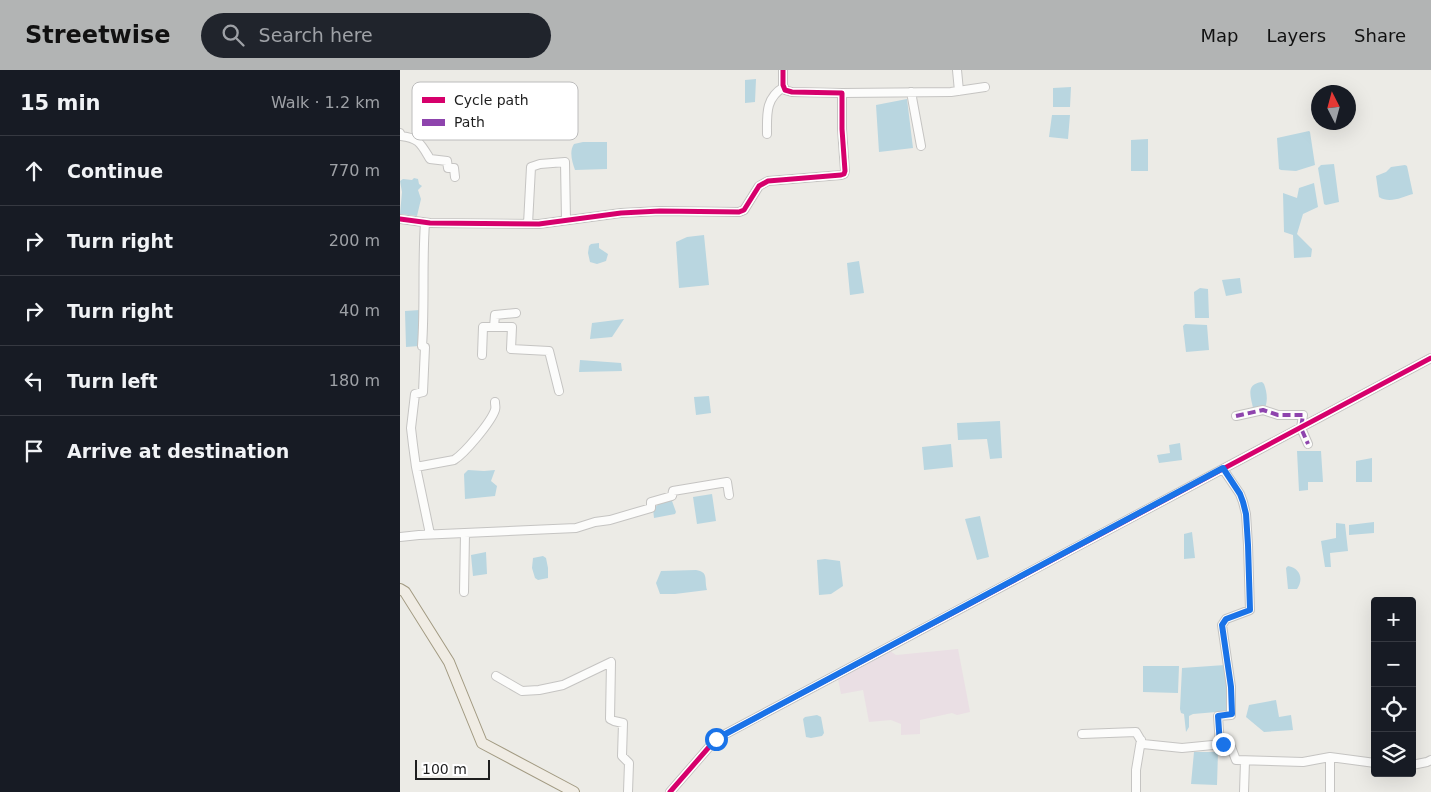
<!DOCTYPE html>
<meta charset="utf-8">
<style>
:root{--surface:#171b24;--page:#20242c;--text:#f1f3f6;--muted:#9ea1a6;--line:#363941;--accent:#b2b4b4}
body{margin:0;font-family:"DejaVu Sans",sans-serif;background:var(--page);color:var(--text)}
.controls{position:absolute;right:15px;bottom:15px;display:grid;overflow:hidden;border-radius:5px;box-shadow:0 5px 20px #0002}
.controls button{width:45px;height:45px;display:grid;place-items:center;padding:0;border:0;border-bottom:1px solid var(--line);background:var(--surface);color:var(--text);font:25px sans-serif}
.compass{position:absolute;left:911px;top:15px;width:45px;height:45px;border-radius:50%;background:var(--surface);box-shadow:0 5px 20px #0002;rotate:354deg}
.scale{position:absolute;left:15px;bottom:12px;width:75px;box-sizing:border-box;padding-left:5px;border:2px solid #1e1e1e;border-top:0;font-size:14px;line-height:18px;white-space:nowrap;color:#1e1e1e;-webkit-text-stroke:4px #fff;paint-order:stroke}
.stop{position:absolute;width:15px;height:15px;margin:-11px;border:4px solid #1a73e8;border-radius:50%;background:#fff}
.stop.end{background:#1a73e8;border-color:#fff;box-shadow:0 1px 5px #0008}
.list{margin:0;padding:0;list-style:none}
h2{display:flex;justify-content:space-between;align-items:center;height:65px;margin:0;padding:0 20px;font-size:21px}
h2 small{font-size:16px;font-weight:400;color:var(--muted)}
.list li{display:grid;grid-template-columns:32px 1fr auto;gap:15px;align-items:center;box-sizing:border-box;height:70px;padding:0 20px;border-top:1px solid var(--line)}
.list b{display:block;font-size:19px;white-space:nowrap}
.list em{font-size:16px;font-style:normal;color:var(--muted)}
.icon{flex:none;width:28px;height:28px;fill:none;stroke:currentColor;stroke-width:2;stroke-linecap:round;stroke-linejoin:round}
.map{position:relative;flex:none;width:1031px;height:722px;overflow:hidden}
header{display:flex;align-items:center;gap:30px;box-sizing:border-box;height:70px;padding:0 25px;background:var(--accent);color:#111}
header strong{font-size:24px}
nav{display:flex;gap:28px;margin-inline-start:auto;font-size:18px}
.search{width:350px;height:45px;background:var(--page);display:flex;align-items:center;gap:12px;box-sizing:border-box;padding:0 18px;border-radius:28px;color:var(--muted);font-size:19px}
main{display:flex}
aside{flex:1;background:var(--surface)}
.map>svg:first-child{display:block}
</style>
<header>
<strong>Streetwise</strong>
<div class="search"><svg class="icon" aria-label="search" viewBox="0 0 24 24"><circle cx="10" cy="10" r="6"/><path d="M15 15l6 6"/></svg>Search here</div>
<nav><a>Map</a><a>Layers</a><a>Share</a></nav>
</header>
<main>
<aside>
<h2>15 min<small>Walk · 1.2 km</small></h2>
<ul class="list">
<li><svg class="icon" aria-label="ahead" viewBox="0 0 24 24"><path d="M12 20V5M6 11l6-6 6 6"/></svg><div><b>Continue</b></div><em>770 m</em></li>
<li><svg class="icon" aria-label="right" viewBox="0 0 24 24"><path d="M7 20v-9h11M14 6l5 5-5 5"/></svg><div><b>Turn right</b></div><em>200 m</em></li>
<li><svg class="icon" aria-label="right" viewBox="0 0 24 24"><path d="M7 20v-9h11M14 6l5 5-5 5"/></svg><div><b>Turn right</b></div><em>40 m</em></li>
<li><svg class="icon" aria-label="left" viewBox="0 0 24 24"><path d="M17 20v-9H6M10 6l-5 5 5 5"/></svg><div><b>Turn left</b></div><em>180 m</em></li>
<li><svg class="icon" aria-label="arrive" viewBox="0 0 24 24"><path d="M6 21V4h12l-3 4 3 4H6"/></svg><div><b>Arrive at destination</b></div></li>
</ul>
</aside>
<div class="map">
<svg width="1031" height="722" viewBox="0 0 1031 722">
<rect width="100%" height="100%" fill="#ecebe6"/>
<!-- industrial -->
<path fill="#eadfe4" d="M558,579L570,642L557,645L552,643L520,650V664L501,665V654L491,650L469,652L463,620L441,624L438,609L490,581L496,585Z"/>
<!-- water -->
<path fill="#b9d6e0" d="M356,9L355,32L345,33V10Z
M671,17L670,37H653V18Z
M507,29L513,78L479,82L476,35Z
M652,45H670L668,69L649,67Z
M909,61L910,62L915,95L896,101L881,100L879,99L877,68Z
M748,69V101H731V70Z
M183,72H207V99L175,100C172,92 169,81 174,74Z
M934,94L939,132L926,135L924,134L918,98L921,95Z
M1005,95L1007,96L1013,124C1002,127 990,134 979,127L976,106L986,102L991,97Z
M14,108L18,109L19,114L22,116L18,120L21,129L17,146L0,144L2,122L0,111L3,109L12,110Z
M914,113L918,137L903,144L897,164L912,179L911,187L894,188L893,165L884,162L883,123L897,128L899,118Z
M304,165L309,215L279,218L276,172L287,167Z
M199,173V178L208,184L206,191L197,194L190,192L188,183L189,176L191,174Z
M459,191L464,223L450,225L447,193Z
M840,208L842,223L826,226L822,210Z
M800,218L808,219L809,248H795L794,222Z
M20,240L19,276L6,277L5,241Z
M224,249L212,267L190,269L192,253Z
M785,254L807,255L809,280L786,282L783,256Z
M180,290L221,293L222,301L179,302Z
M862,312L864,314C867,322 868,330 865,338L856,340L853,338C851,327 845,314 862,312Z
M309,326L311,343L296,345L294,327Z
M600,351L602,388L590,389L587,369L558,370L557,353Z
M780,373L782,390L759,393L757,385L770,383L769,375Z
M551,374L553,397L524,400L522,377Z
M897,381H921L923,412H908V420L899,421Z
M972,388V412H956V391Z
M68,400L84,401L95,400L91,411L97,416L95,426L65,429L64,404Z
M312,424L316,451L297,454L293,427Z
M268,431H272L276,442L275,444L254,448L253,439L260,433Z
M580,446L589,487L577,490L565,449Z
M974,452V463L949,465V455Z
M936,453L945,454L948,481L930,483L931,497H925L921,471L936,468Z
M792,462L795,488L784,489V464Z
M86,482L87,504L73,506L71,485Z
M143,486L146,488L148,498V508L138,510L135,508L132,498L133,488Z
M425,489L440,491L443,516L431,524L419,525L417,490Z
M888,496C900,498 904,509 897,519H888L886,498Z
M296,500C309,502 304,509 307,520L275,524H260L256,513L261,501Z
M825,595L828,611V641L793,644L789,646V657L786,662L784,644L781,643L780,639L782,598Z
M743,596H779L778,623L743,622Z
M876,630L879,647L891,645L893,660L864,662L846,647L849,635Z
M417,645L421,647L424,663L422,666L411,668L406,667L403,649L405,647Z
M794,682H818L817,715L791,714Z"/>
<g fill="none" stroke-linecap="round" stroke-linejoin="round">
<!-- minor casing -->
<g stroke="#c5c4c2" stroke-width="10">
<path id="minor" d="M557,0L559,21
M511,22L521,76
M442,23L551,22L585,17
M0,63L1,66C19,68 21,74 30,89L47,91L48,98H54L55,107
M367,64C367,45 365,28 384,17
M0,149L30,153L139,154L221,143L260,141L339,142L344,140L359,116L368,111L441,105L444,104L445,101L442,59V23L392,22L385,20L383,15V0
M25,153C22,194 25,235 22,276L25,277L23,322L15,324L11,358L13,375L16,397L30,464
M128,154L131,97L140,94L165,92L166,150
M94,257L95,245L116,243
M82,285L83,257H112L111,279L149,281L159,321
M836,346L863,340L878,345H903L901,358L908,374
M16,397L54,390C65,383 91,352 95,340C96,337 95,336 95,332
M0,467L19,465L176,458L195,452L210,450L251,438V432L272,426L273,421L327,412L329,425
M64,522L65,463
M96,606L122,621L139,620L163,615L211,592L210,649L214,651L223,653L222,686L229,693L228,722
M682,664L736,662L743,674L782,678L823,674L831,677L836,690L903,692L930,687
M820,675L818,646L831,645V617L822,555L826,549L850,540L848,475L846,444L843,432L840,424L823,399
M1012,695L1027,692L1031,690
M270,722L316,669L1031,288
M736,722V700L741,670
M844,722L845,691
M930,722V687L975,693"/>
</g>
<!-- major casing -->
<g stroke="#a29a82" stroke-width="12">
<path id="major" d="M0,519L5,522L49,592L82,673L174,722"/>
</g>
<!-- minor -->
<use href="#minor" stroke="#fcfcfb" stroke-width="8"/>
<!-- major -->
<use href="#major" stroke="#f0ece4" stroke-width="10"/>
<!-- quiet -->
<path stroke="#8e44ad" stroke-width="4" stroke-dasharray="8 4" stroke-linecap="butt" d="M836,346L863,340L878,345H903L901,358L908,374"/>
<!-- cycleway casing -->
<g stroke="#fff" stroke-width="8">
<path id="cycleway" d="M0,149L30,153L139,154L221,143L260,141L339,142L344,140L359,116L368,111L441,105L444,104L445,101L442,59V23L392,22L385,20L383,15V0
M270,722L316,669L1031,288"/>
</g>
<!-- cycleway -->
<use href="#cycleway" stroke="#d6006c" stroke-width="5"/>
</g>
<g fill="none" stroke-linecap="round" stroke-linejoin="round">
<!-- route -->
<path stroke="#1a73e8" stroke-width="6" d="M316,669L823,398L840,424L843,432L846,444L848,475L850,540L826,549L822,555L831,617L832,644L818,646L820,675L823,674"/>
</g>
<!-- legend -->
<rect x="12" y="12" width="166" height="58" rx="8" fill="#fff" stroke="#bcbcbc" stroke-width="1"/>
<rect x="22" y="27" width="23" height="6" fill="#d6006c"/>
<rect x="22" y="49" width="23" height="7" fill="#8e44ad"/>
<g font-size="14" fill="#1e1e1e">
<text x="54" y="35">Cycle path</text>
<text x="54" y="57">Path</text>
</g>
</svg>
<div class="controls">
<button>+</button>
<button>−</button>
<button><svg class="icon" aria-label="locate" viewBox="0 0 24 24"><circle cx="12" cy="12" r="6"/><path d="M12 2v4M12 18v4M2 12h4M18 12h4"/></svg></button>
<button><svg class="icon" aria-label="layers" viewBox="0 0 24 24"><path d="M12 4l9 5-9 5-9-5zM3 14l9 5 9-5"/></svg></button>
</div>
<svg class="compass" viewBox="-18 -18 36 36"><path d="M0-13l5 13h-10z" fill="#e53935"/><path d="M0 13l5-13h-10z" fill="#9ea1a6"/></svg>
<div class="scale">100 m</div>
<div class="stop" style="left:316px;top:669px"></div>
<div class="stop end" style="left:823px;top:674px"></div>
</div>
</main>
